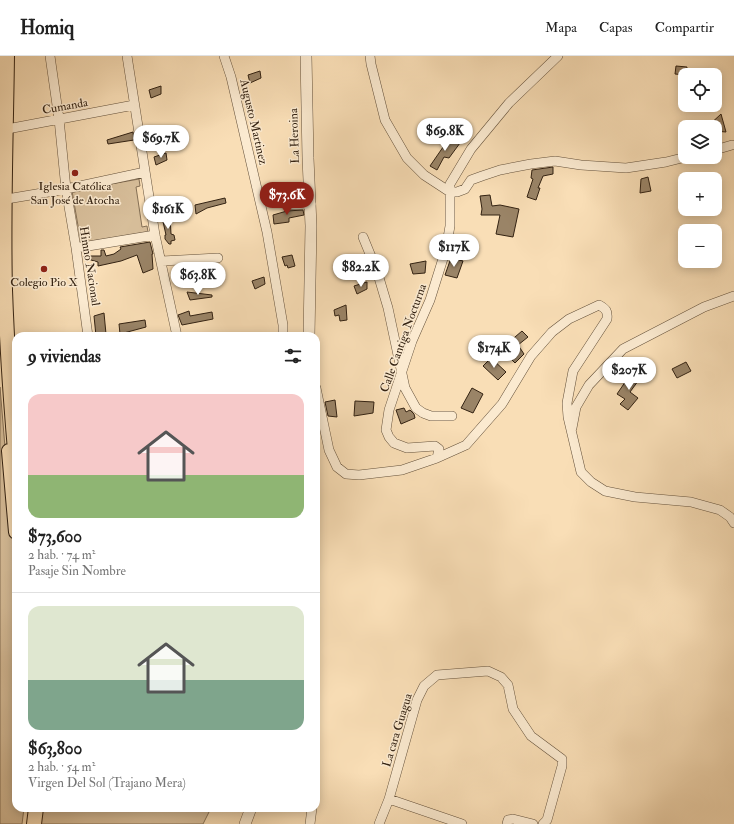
<!DOCTYPE html>
<html lang="es">
<head>
<meta charset="utf-8">
<style>
	:root { --surface:#fff; --page:#f6f6f6; --text:#222; --muted:#767676; --line:#e0e0e0; --accent:#8f2418 }
	body { margin:0; font-family:"IM FELL Double Pica",serif; background:var(--page); color:var(--text); height:100vh; display:flex; flex-direction:column; font-size:15px; white-space:nowrap }
	* { box-sizing:border-box; margin:0 }
	p { font-size:13px; color:var(--muted) }
	.icon { flex:none; width:22px; height:22px; fill:none; stroke:currentColor; stroke-width:2; stroke-linecap:round; stroke-linejoin:round }
	.map { position:relative; flex:1; overflow:hidden }
	.sheet { position:absolute; left:12px; top:276px; width:308px; height:480px; display:flex; flex-direction:column; background:var(--surface); border-radius:12px; box-shadow:0 2px 10px #0003 }
	.sheet>* { flex:none }
	.buttons { position:absolute; left:678px; top:12px; display:grid; gap:8px }
	.buttons a { display:grid; place-items:center; width:44px; height:44px; border-radius:8px; background:var(--surface); box-shadow:0 2px 10px #0003; font-size:20px }
	.price { position:absolute; translate:-50% -34px; padding:0 9px; border-radius:14px; background:#fff; color:#222; font-size:13px; line-height:26px; filter:drop-shadow(0 1px 2px #0008) }
	.price::after { content:''; position:absolute; left:50%; top:24px; width:12px; height:9px; margin-left:-6px; background:inherit; clip-path:polygon(0 0,100% 0,50% 100%) }
	.price.on { background:var(--accent); color:#fff }
	ul { padding:0; list-style:none }
	li { display:grid; align-content:center; gap:8px; height:212px; padding:0 16px }
	li+li { border-top:1px solid var(--line) }
	li span { display:grid; place-items:center; height:124px; border-radius:12px; color:#555 }
	li>.icon { margin-inline-start:auto }
	span .icon { width:72px; height:72px; fill:#fffc; stroke-width:1 }
	li b { font-size:17px }
	h2 { display:flex; justify-content:space-between; align-items:center; height:48px; padding:0 16px; font-size:17px }
	header { display:flex; align-items:center; gap:24px; box-sizing:border-box; height:56px; padding:0 20px; background:var(--surface); border-bottom:1px solid var(--line) }
	header strong { font-size:19px }
	nav { display:flex; gap:22px; margin-inline-start:auto; font-size:14px }
	.map>svg:first-child { display:block }
	.green { fill:#d7be9a; stroke:#857056 }
	.building { fill:#9a8467; stroke:#332212 }
	.lines { fill:none; stroke-linecap:round; stroke-linejoin:round }
	.minor-casing { stroke:#64513b; stroke-width:10 }
	.tertiary-casing { stroke:#64513b; stroke-width:12 }
	.primary-casing { stroke:#332212; stroke-width:16 }
	.minor { stroke:#fbead0; stroke-width:9 }
	.tertiary { stroke:#fbead0; stroke-width:11 }
	.primary { stroke:#f9deb6; stroke-width:14 }
	.poi-dot { fill:#8f2418; stroke:#fbead0; stroke-width:1.5 }
	.labels { text-anchor:middle; stroke-width:3; stroke-linejoin:round; paint-order:stroke }
	.street-label { font-size:12px; fill:#332212; stroke:#fbead0 }
	.poi-label { font-size:12px; fill:#332212; stroke:#fbead0 }
</style>
</head>
<body>
<header>
<strong>Homiq</strong>
<nav><a>Mapa</a><a>Capas</a><a>Compartir</a></nav>
</header>
<div class="map">
<svg width="734" height="768" viewBox="0 0 734 768">
	<rect width="100%" height="100%" fill="#f9deb6"/>
	<filter id="stains"><feTurbulence type="fractalNoise" baseFrequency=".005" numOctaves="4"/><feColorMatrix values="0 0 0 0 .2 0 0 0 0 .09 0 0 0 0 .02 0 0 0 .5 -.17"/></filter>
	<radialGradient id="worn" r=".72"><stop offset=".6" stop-color="#630" stop-opacity="0"/><stop offset="1" stop-color="#630" stop-opacity=".3"/></radialGradient>
	<path class="green" d="M139,123L140,130L136,131L142,171L147,170L148,176L81,187L72,135Z
		M0,331L16,524V752H24L22,768H0Z
		M41,752H211L203,768H39Z"/>
	<path class="building" d="M676,10L687,11L686,19L675,18Z
		M260,15L261,22L250,27L248,19Z
		M161,30V38L151,42L149,34Z
		M721,58L726,76L715,75V71H707Z
		M133,76L134,84L108,88L107,84Z
		M450,81L460,87L449,102L444,101L437,114L430,110Z
		M166,97L167,104L156,109L154,101Z
		M553,111V118L543,120L538,132H540L536,144L527,141L533,123L531,122L532,114Z
		M648,121L651,135L640,137L641,123Z
		M490,139L492,150L500,149L519,153L513,181L496,178L500,159H481L482,153L480,140Z
		M225,142L226,147L207,152L196,158L195,149Z
		M303,154L304,159L289,162V166L274,168L273,159L287,155Z
		M170,160L171,178L174,179L175,184L171,185V188H169L165,183V179H166L162,161Z
		M150,186L153,198H152L153,213L143,217L137,199L121,205L98,210V206L84,202V200H101V194H104L106,200L114,198L121,193L120,191Z
		M292,199L295,210L288,212L287,209L285,210L282,201Z
		M451,202L463,205L457,222L445,219Z
		M426,205L425,217L413,218L410,208Z
		M264,221L265,228L255,233L252,225Z
		M367,226V233L357,238L354,230Z
		M187,236L212,239V241L190,244Z
		M346,249L347,264L340,265L339,259L335,260L334,254Z
		M189,255L190,260L212,256L213,263L182,269L178,259Z
		M104,257L106,278L101,280H96L94,260Z
		M145,264L146,271L120,278L119,268Z
		M522,275L528,281L518,289L524,298L515,307L501,293Z
		M491,302L506,316L498,324L483,310Z
		M686,306L691,315L677,322L672,313Z
		M632,316L641,321L630,336L638,342L628,354L620,348L625,343L617,338Z
		M472,332L483,338L473,357L461,352Z
		M335,344L337,361L328,360L325,346Z
		M355,345L374,346L373,357L354,360Z
		M404,352L406,356L410,354L414,358L415,362L401,368L396,354Z"/>
	<g class="lines">
		<defs>
			<path id="minor" d="M50,0L59,63L66,133L76,192L88,280
				M127,0L155,179L177,280
				M224,0L231,21L267,176L283,269V280
				M370,0L371,8L385,64L407,102L424,119L450,136H457L465,133L471,124L482,120L500,114L531,108L555,105L581,109L626,112L666,106L686,101
				M2,74L134,49
				M715,94L732,89
				M1,144L66,133L145,116
				M288,149L311,148
				M363,181L377,215L388,252L405,332L416,352L423,357L431,360H452
				M76,192L155,179
				M162,205L218,202
				M316,332L329,394L337,411L346,418L359,419L402,414L437,402L466,389L502,348L531,300L552,276L569,263L599,249C606,253 608,255 607,263L573,315L567,347L568,361L581,416L591,426L605,435L635,441L691,446L720,454L730,461L734,467
				M572,372L576,351L589,329L623,293L704,251L734,240
				M437,402L439,393L435,390L407,392L394,387L389,381L386,374L389,354L412,285L430,244L446,193L450,170V128L471,93L509,47L558,0
				M389,743L462,768
				M310,768L312,752
				M379,768L389,743L417,644L424,630L437,619L488,615L501,621L508,629L513,653L531,680L562,703V710L547,764L543,768
				M507,768L508,764L513,763L533,768"/>
			<path id="tertiary" d="M306,0L308,102L311,170L309,280
				M245,768L251,752"/>
			<path id="primary" d="M7,0C6,78 3,156 5,234C7,291 11,349 16,406
				M9,395L16,476
				M34,768L36,752"/>
		</defs>
		<use href="#minor" class="minor-casing"/>
		<use href="#tertiary" class="tertiary-casing"/>
		<use href="#primary" class="primary-casing"/>
		<use href="#minor" class="minor"/>
		<use href="#tertiary" class="tertiary"/>
		<use href="#primary" class="primary"/>
	</g>
	<g class="poi-dot">
		<circle cx="75" cy="117" r="4"/>
		<circle cx="44" cy="213" r="4"/>
	</g>
	<g class="labels">
		<g class="street-label">
			<text transform="translate(65 50) rotate(-10)" y="4">Cumanda</text>
			<text transform="translate(254 66) rotate(77)" y="4">Augusto Martinez</text>
			<text transform="translate(294 80) rotate(-92)" y="4">La Heroina</text>
			<text transform="translate(90 210) rotate(81)" y="4">Himno Nacional</text>
			<text transform="translate(403 282) rotate(-70)" y="4">Calle Cantiga Nocturna</text>
			<text transform="translate(397 674) rotate(-73)" y="4">La cara Guagua</text>
		</g>
		<g class="poi-label">
			<text x="75" y="134">Iglesia Católica<tspan x="75" dy="14">San José de Atocha</tspan></text>
			<text x="44" y="230">Colegio Pio X</text>
		</g>
	</g>
	<rect width="100%" height="100%" filter="url(#stains)"/>
	<rect width="100%" height="100%" fill="url(#worn)"/>
</svg>
<div class="buttons">
<a><svg class="icon" aria-label="locate" viewBox="0 0 24 24"><circle cx="12" cy="12" r="6"/><path d="M12 2v4M12 18v4M2 12h4M18 12h4"/></svg></a>
<a><svg class="icon" aria-label="layers" viewBox="0 0 24 24"><path d="M12 4l9 5-9 5-9-5zM3 14l9 5 9-5"/></svg></a>
<a>+</a>
<a>−</a>
</div>
<b class="price" style="left:445px;top:96px">$69.8K</b>
<b class="price" style="left:161px;top:103px">$69.7K</b>
<b class="price on" style="left:287px;top:160px">$73.6K</b>
<b class="price" style="left:168px;top:174px">$161K</b>
<b class="price" style="left:454px;top:212px">$117K</b>
<b class="price" style="left:361px;top:232px">$82.2K</b>
<b class="price" style="left:198px;top:240px">$63.8K</b>
<b class="price" style="left:494px;top:313px">$174K</b>
<b class="price" style="left:629px;top:335px">$207K</b>
<section class="sheet">
<h2>9 viviendas<svg class="icon" aria-label="filters" viewBox="0 0 24 24"><path d="M4 7h16M4 17h16"/><circle cx="9" cy="7" r="2"/><circle cx="15" cy="17" r="2"/></svg></h2>
<ul>
<li><span style="background:linear-gradient(#f6c9c9 65%,#8fb573 0)"><svg class="icon" aria-label="home" viewBox="0 0 24 24"><path d="M3 11l9-7 9 7M6 9v11h12V9"/></svg></span><div><b>$73,600</b><p>2 hab. · 74 m²</p><p>Pasaje Sin Nombre</p></div></li>
<li><span style="background:linear-gradient(#dfe7d0 60%,#7fa58c 0)"><svg class="icon" aria-label="home" viewBox="0 0 24 24"><path d="M3 11l9-7 9 7M6 9v11h12V9"/></svg></span><div><b>$63,800</b><p>2 hab. · 54 m²</p><p>Virgen Del Sol (Trajano Mera)</p></div></li>
</ul>
</section>
</div>
</body>
</html>
